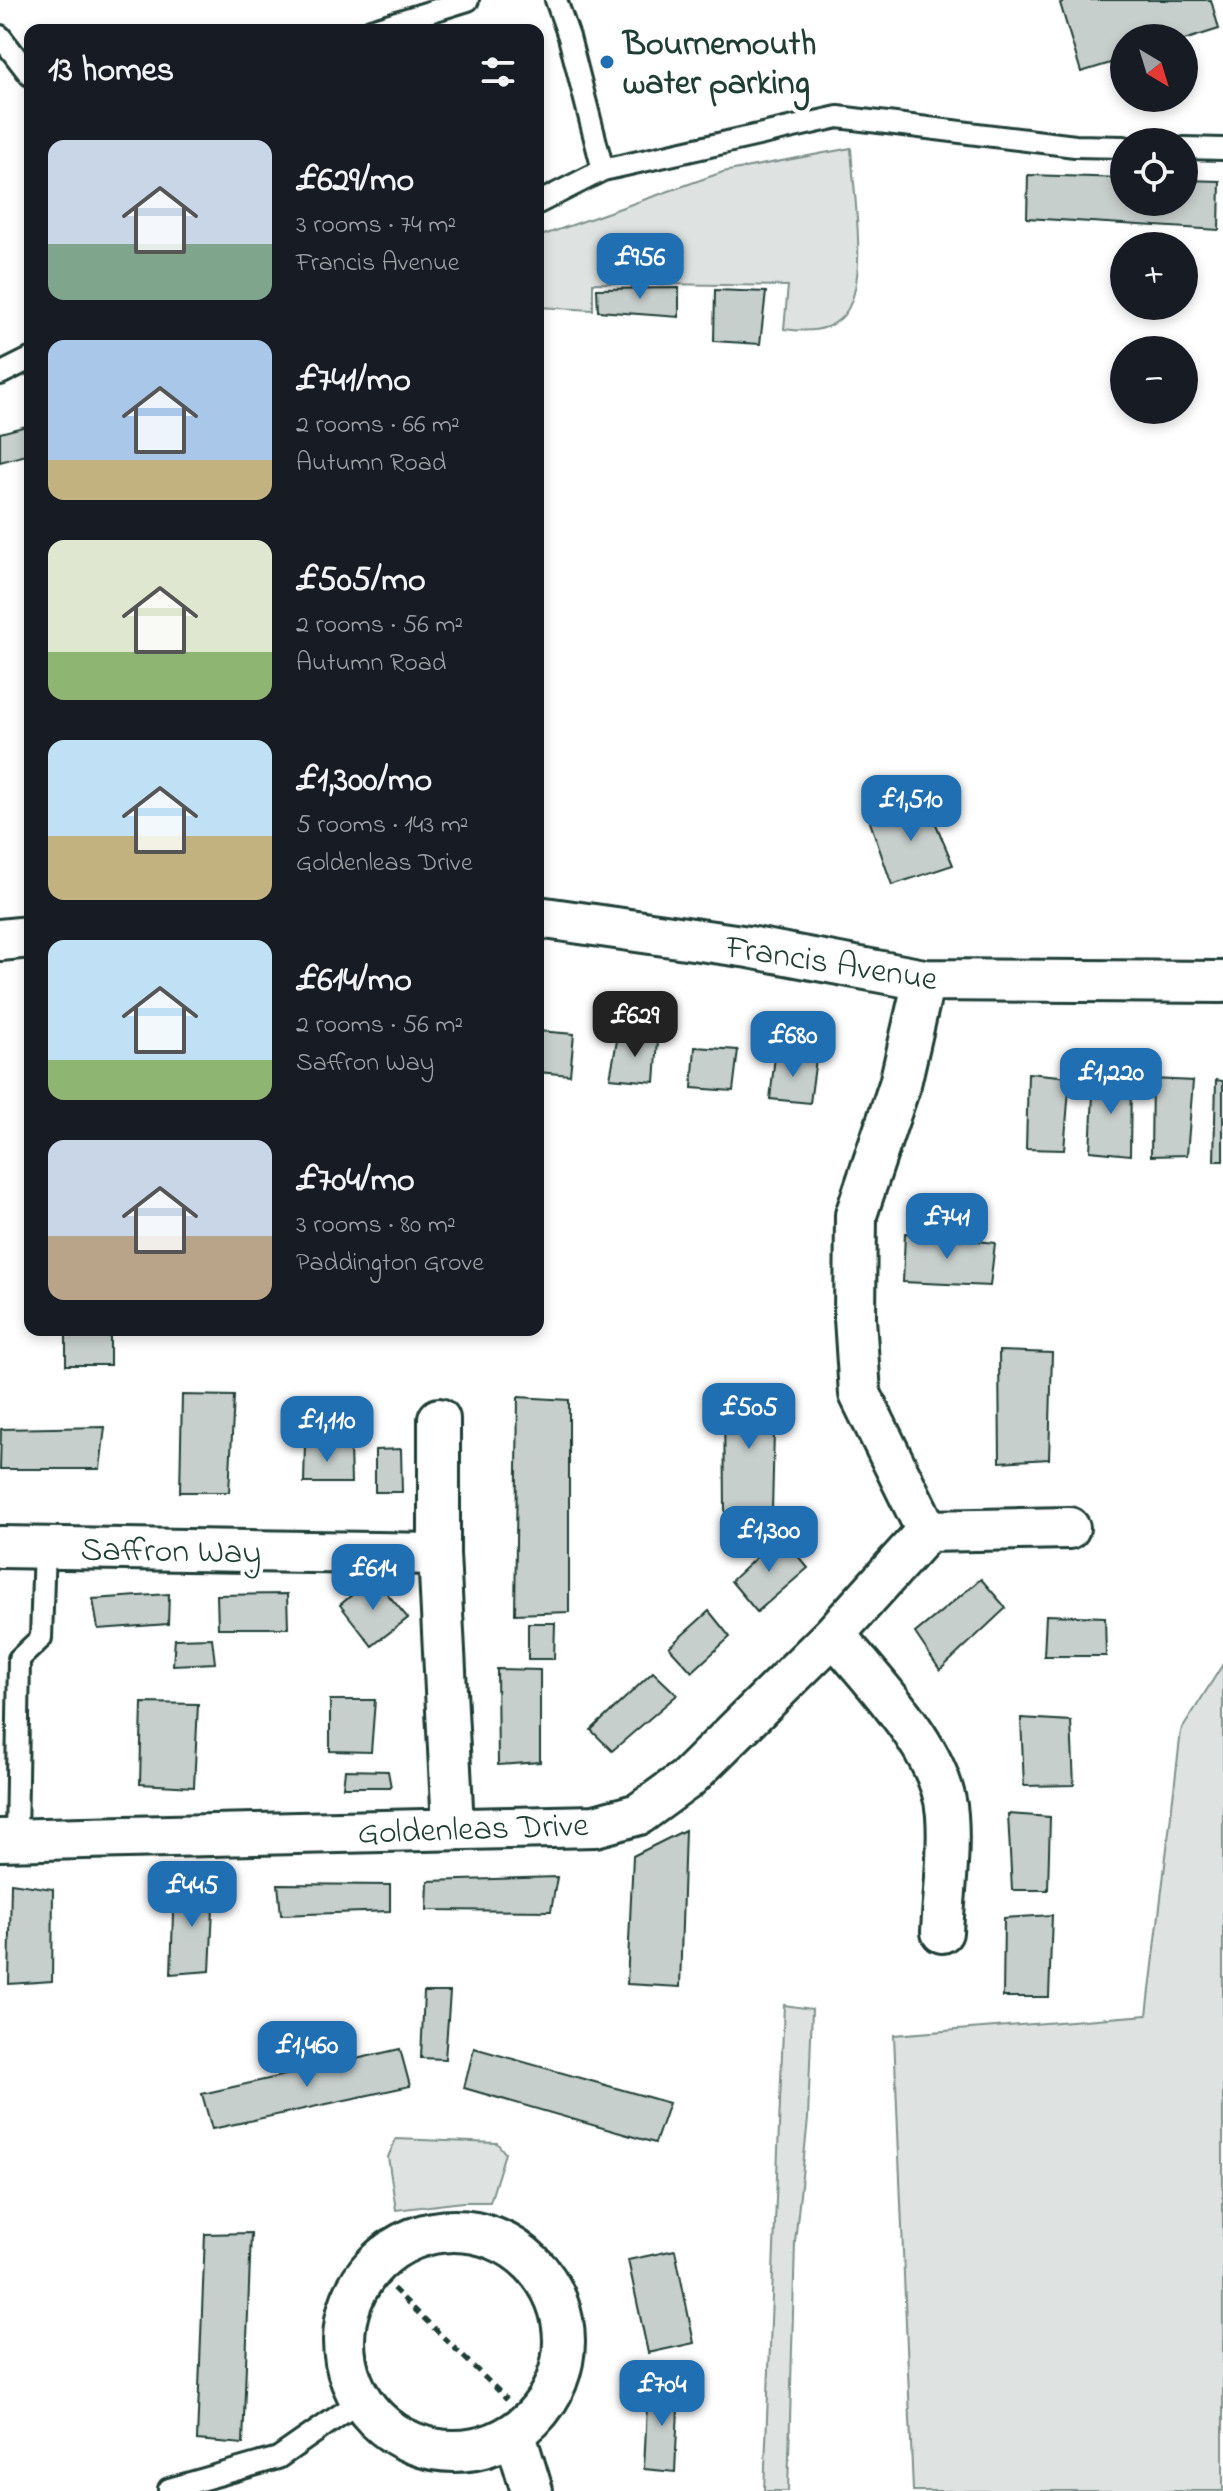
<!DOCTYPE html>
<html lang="en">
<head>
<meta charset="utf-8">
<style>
	:root { --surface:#171b24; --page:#242831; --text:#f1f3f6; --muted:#9ea1a6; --accent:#1f6fb2 }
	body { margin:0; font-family:"Indie Flower",sans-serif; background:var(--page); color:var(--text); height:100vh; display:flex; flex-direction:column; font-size:30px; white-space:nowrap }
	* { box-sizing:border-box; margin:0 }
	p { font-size:26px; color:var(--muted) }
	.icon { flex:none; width:44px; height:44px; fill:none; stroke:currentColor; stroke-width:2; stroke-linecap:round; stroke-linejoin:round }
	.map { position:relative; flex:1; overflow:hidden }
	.drawer { position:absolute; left:24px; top:24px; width:520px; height:1312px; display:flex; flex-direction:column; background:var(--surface); border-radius:16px; box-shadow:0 4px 12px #0003 }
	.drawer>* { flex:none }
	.needle { width:52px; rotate:142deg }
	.buttons { position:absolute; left:1110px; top:24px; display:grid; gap:16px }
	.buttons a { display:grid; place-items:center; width:88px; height:88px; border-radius:50%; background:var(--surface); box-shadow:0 4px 12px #0003; font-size:40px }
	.price { position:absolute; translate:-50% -68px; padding:0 18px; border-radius:16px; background:var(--accent); color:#fff; font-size:26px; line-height:52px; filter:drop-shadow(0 2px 4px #0008) }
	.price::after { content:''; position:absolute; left:50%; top:48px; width:24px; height:18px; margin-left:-12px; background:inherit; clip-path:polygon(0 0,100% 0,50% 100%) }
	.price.on { background:#222; color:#fff }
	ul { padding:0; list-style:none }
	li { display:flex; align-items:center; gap:24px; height:200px; padding:0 24px }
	li span { display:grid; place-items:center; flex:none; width:224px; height:160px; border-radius:16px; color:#555 }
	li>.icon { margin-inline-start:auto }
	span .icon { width:96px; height:96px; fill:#fffc; stroke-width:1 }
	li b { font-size:34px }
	h2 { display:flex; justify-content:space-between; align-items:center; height:96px; padding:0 24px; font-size:34px }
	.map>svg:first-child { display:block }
	.green { fill:#dee3e2; stroke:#7e908b; stroke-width:2 }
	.building { fill:#c7cfcc; stroke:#1f3d34; stroke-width:2 }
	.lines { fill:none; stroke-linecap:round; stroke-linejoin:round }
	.service-casing { stroke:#1f3d34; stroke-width:26 }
	.minor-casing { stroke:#1f3d34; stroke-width:46 }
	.path { stroke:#1f3d34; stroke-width:5; stroke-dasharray:8 6; stroke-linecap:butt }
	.service { stroke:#fff; stroke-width:20 }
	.minor { stroke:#fff; stroke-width:40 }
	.poi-dot { fill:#1f6fb2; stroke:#fff; stroke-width:3 }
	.labels { text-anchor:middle; stroke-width:8; stroke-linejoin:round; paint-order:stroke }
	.poi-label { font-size:34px; font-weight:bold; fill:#1f3d34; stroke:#fff; text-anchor:start }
	.street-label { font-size:34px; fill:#1f3d34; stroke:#fff }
</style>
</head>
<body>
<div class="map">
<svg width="1223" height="2491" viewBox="0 0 1223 2491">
	<rect width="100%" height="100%" fill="#fff"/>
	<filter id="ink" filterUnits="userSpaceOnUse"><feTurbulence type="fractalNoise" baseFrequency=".0125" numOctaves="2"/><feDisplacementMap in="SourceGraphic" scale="16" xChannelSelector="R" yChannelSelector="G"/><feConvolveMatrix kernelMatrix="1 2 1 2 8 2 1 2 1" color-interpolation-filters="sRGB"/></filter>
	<g filter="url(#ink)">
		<path class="green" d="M851,148C853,189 869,278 846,312C832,333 805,332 784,329L788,286L593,283V310L538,307V237L723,172Z
			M1223,1664V2491H913L894,2035L1147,2015L1181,1731Z
			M784,2005L812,2009L808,2119L795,2242L788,2491H764Z
			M396,2139L497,2143L505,2153L490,2202H463L396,2210L388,2157Z"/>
		<path class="building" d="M1068,0H1211L1219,29L1184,40L1124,38V59L1081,72L1060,3Z
			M1028,175L1124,178V202H1184V180L1220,181L1219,230L1027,218Z
			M679,288V317L598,311L597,289Z
			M715,290L766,292L760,344L714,341Z
			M30,425V454L0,462V433Z
			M926,800L953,865L892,885L870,822Z
			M538,1031L574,1034L570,1075L538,1072Z
			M618,1035L658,1040L655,1082L610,1078Z
			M695,1047L738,1050L733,1091L692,1088Z
			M775,1056L816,1059L810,1103L770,1099Z
			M1028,1073L1070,1077L1064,1150L1026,1149Z
			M1094,1076L1131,1078L1130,1155L1090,1151Z
			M1152,1079L1193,1081L1187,1155L1151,1156Z
			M1216,1080L1223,1081V1161H1214Z
			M905,1233L995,1243L990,1286L903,1282Z
			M66,1330H110V1365H66Z
			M999,1351L1052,1353L1049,1459L1000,1462Z
			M775,1391L772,1511L725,1512L724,1392Z
			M182,1395L234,1396L229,1492H180Z
			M518,1397L569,1400V1612L515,1614Z
			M105,1427L100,1469H0L1,1429Z
			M305,1443L350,1445L351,1483H304Z
			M401,1449L402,1492H375V1450Z
			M780,1535L808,1568L757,1612L731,1581Z
			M373,1577L408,1618L372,1646L340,1605Z
			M981,1579L1006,1608L940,1670L915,1633Z
			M169,1594L168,1624L98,1629L93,1599Z
			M287,1594L288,1628H218L217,1595Z
			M709,1611L730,1637L692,1672L669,1647Z
			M1046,1615L1105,1617L1106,1656H1044Z
			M528,1623H555L554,1659H528Z
			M212,1638L215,1663L173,1665L175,1639Z
			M497,1669L540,1670V1762L498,1765Z
			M653,1672L677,1695L612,1751L591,1730Z
			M330,1700H375L371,1752L330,1751Z
			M142,1703L198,1704L194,1787L140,1784Z
			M1021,1718L1071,1721L1074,1785L1024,1786Z
			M345,1770L388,1771L391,1787H343Z
			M1008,1814L1050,1817L1048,1890H1012Z
			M685,1830L680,1987L627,1984L633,1856Z
			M557,1877L551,1911L427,1910L428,1881Z
			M11,1883L53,1889L52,1981L9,1984Z
			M278,1884L390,1885V1911L281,1915Z
			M174,1885L214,1888L210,1971L171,1974Z
			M1052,1915L1049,1997H1003L1004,1918Z
			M424,1992H450L445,2059L421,2058Z
			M474,2048L669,2103L655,2143L464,2088Z
			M400,2049L410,2086L212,2129L202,2094Z
			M251,2233L243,2444L197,2440L205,2234Z
			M675,2250L694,2343L648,2353L628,2260Z
			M648,2384L679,2387L675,2472L644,2469Z"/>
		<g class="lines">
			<defs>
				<path id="service" d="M556,0L569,37L603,170L838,117L1075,146L1124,147
					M371,30L468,0
					M0,36L30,75
					M1184,148L1223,149
					M538,203L603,170
					M0,374L30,359
					M16,1839L19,1659L41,1638L44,1547
					M169,2489L278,2458L360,2401"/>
				<path id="minor" d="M538,917L749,947L924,980L1223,982
					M0,940L30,937
					M924,980L900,1084L856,1215L855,1318L860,1394L927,1531
					M439,1419V1554L453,1827
					M0,1547L439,1554
					M834,1634C873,1682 943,1751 947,1815C950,1853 944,1894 942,1932
					M0,1840L595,1826L639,1814L687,1779L834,1634L927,1531L1069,1528
					M344 2341a110 110 0 1 1 220 0a110 110 0 1 1-220 0Z
					M515,2435L532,2491"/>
			</defs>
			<use href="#service" class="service-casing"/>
			<use href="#minor" class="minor-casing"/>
			<path class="path" d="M373,2269L507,2399"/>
			<use href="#service" class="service"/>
			<use href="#minor" class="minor"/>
		</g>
	</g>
	<circle class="poi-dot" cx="607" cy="62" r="8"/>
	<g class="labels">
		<g class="poi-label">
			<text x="623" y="54">Bournemouth<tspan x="623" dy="39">water parking</tspan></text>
		</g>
		<g class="street-label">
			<text transform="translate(832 961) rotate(9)" y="12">Francis Avenue</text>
			<text transform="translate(171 1549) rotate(1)" y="12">Saffron Way</text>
			<text transform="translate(473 1827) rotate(-2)" y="12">Goldenleas Drive</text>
		</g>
	</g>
</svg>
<div class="buttons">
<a><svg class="needle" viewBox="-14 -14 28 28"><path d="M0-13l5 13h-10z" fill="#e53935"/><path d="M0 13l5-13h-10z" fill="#9ea1a6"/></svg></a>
<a><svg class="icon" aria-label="locate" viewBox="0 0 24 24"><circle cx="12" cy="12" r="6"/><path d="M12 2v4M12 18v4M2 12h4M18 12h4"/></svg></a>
<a>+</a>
<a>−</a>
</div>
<b class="price" style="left:640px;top:301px">£956</b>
<b class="price" style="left:911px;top:843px">£1,510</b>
<b class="price on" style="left:635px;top:1059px">£629</b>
<b class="price" style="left:793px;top:1079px">£680</b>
<b class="price" style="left:1111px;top:1116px">£1,220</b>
<b class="price" style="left:947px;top:1261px">£741</b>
<b class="price" style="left:749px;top:1451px">£505</b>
<b class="price" style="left:327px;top:1464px">£1,110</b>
<b class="price" style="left:769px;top:1574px">£1,300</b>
<b class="price" style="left:373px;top:1612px">£614</b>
<b class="price" style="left:192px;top:1929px">£445</b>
<b class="price" style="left:307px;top:2089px">£1,460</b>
<b class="price" style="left:662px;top:2428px">£704</b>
<section class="drawer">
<h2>13 homes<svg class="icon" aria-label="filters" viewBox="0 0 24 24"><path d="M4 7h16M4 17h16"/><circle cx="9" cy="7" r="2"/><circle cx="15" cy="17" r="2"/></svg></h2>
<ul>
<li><span style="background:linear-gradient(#c9d6e8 65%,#7fa58c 0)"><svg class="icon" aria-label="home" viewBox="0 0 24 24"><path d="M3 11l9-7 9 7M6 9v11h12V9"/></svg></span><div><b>£629/mo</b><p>3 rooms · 74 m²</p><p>Francis Avenue</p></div></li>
<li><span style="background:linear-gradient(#a9c7e8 75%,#c2b280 0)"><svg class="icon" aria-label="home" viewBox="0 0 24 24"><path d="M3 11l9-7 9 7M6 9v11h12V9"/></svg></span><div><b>£741/mo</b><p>2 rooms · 66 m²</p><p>Autumn Road</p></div></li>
<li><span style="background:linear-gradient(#dfe7d0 70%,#8fb573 0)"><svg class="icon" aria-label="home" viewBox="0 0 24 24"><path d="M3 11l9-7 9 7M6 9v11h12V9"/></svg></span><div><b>£505/mo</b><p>2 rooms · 56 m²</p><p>Autumn Road</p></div></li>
<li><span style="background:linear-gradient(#bfe0f5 60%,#c2b280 0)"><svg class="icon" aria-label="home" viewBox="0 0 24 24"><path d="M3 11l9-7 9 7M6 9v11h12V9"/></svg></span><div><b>£1,300/mo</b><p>5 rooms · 143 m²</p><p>Goldenleas Drive</p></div></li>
<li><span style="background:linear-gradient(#bfe0f5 75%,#8fb573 0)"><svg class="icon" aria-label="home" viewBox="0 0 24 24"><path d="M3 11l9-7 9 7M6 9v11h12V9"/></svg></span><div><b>£614/mo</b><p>2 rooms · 56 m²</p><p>Saffron Way</p></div></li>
<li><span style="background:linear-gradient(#c9d6e8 60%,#b9a48a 0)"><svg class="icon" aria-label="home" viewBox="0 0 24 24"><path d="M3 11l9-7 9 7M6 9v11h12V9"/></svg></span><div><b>£704/mo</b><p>3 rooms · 80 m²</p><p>Paddington Grove</p></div></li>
</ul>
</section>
</div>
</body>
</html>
